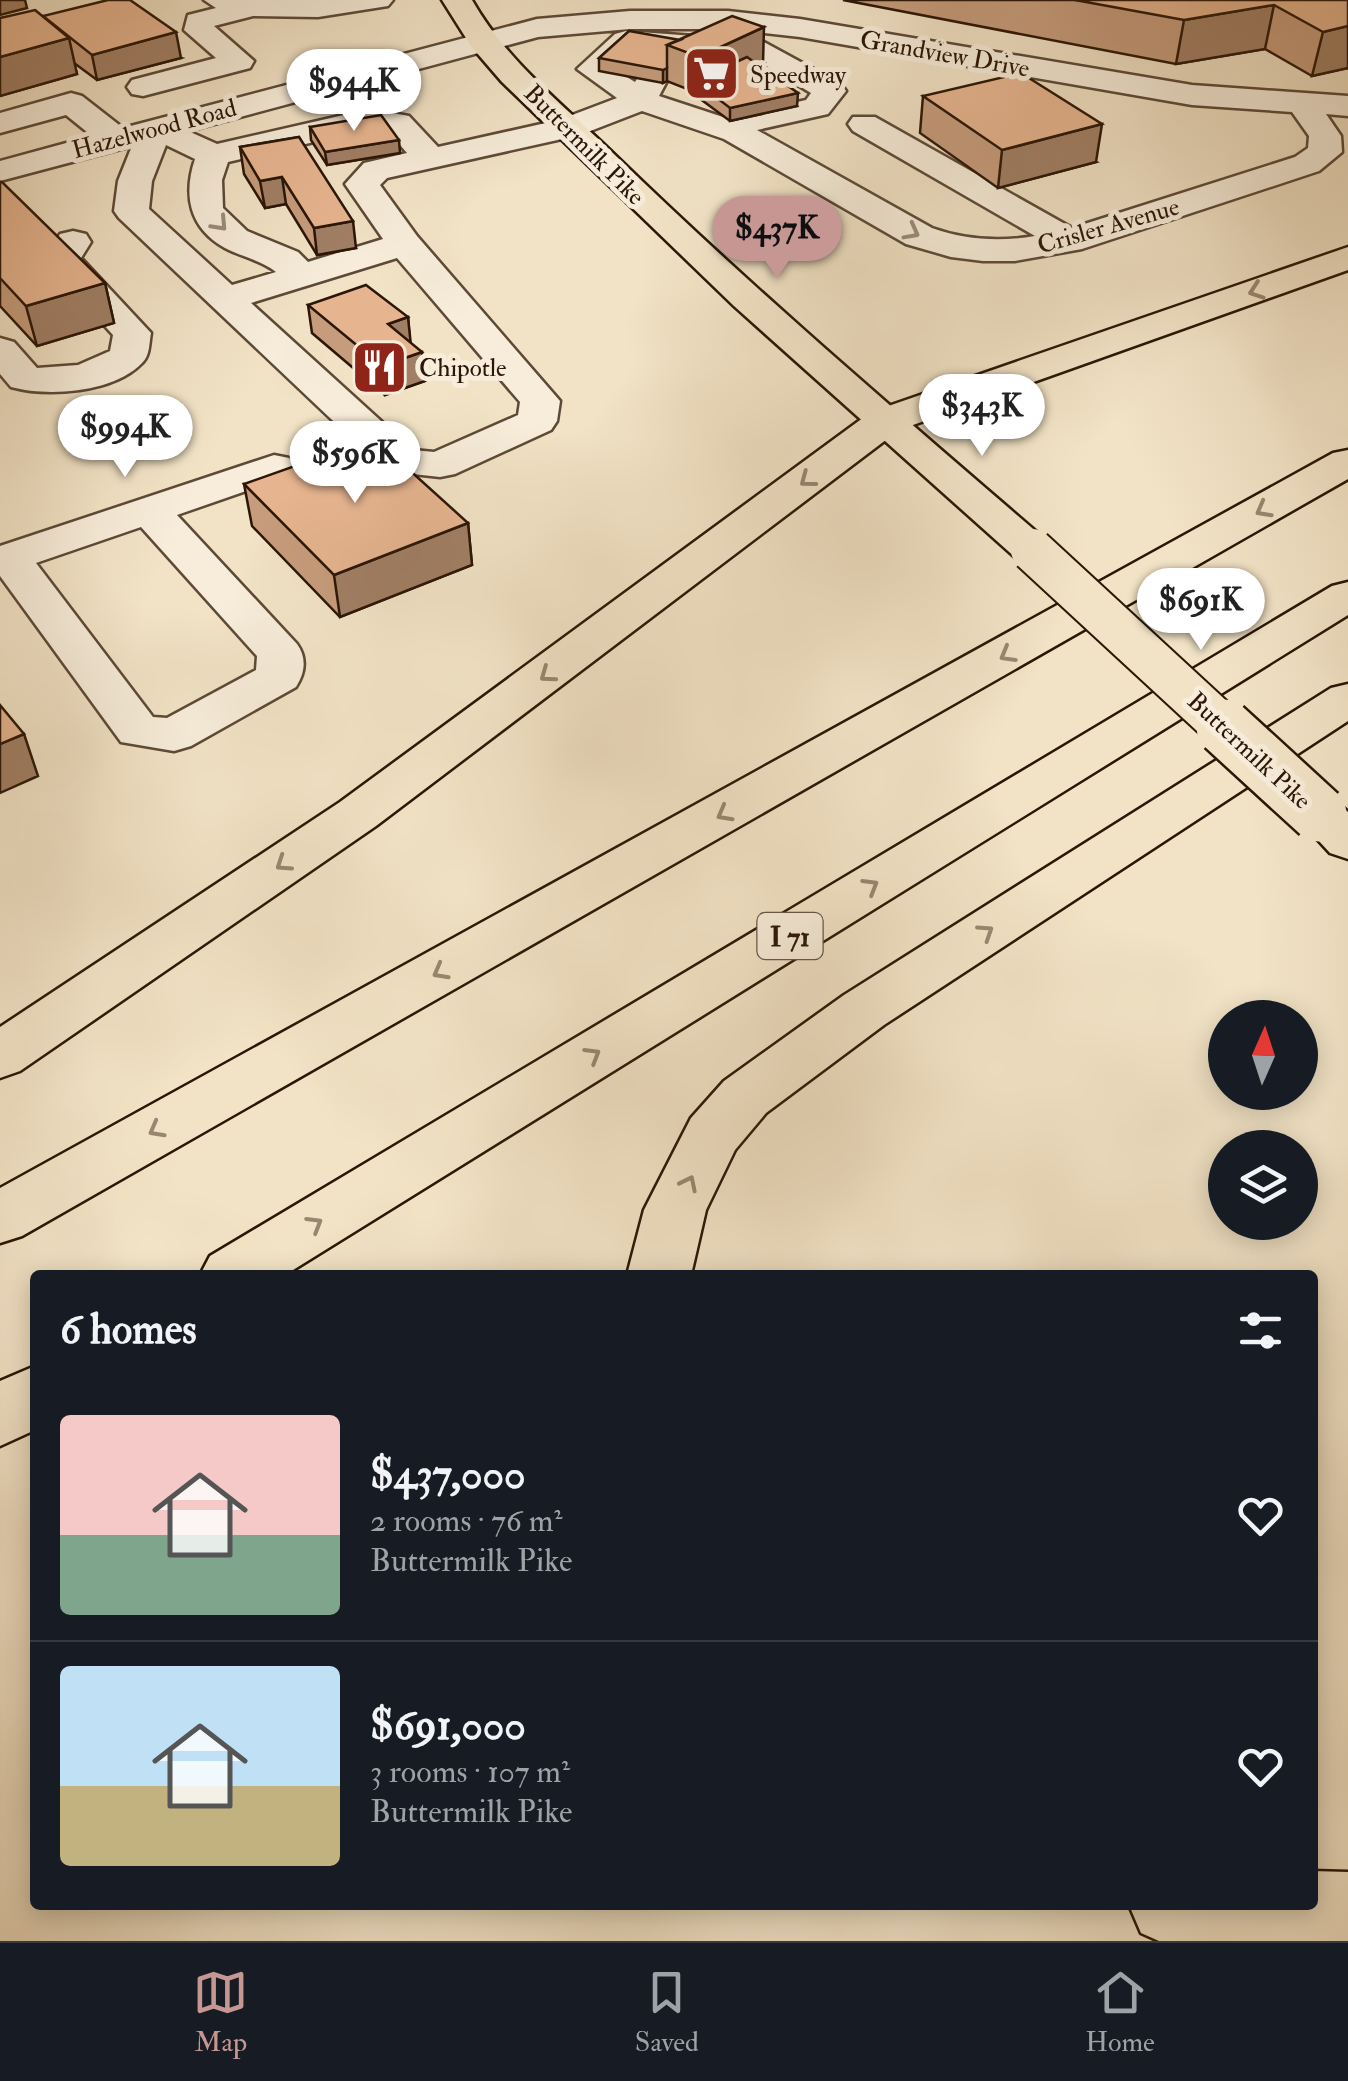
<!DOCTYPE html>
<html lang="en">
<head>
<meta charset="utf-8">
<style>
	:root { --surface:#171b24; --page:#20242c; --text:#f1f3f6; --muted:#9ea1a6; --line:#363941; --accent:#c59692 }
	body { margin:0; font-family:"IM FELL Double Pica",serif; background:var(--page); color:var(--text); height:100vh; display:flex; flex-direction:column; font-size:38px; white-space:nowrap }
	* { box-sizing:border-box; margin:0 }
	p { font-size:32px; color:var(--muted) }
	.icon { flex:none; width:55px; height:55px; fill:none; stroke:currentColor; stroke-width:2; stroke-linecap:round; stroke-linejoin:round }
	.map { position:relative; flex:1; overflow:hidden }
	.side { position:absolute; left:30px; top:1270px; width:1288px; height:640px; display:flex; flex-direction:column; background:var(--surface); border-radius:10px; box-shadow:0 5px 25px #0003 }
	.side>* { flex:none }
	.needle { width:65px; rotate:3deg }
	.controls { position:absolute; left:1208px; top:1000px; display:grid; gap:20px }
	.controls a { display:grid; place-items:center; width:110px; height:110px; border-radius:50%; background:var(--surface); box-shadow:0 5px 25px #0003; font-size:50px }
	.price { position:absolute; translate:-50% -85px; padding:0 22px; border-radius:35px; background:#fff; color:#222; font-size:32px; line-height:65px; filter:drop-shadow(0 2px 5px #0008) }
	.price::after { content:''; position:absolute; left:50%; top:60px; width:30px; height:22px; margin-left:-15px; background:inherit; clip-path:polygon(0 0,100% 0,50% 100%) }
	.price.current { background:var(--accent); color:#111 }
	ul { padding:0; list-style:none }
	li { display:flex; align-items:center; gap:30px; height:250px; padding:0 30px }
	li+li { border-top:2px solid var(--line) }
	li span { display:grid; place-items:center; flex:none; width:280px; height:200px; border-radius:10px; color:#555 }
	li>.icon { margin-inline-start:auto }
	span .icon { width:120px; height:120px; fill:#fffc; stroke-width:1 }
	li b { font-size:42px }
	h2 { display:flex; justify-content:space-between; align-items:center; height:120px; padding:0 30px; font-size:42px }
	.menu { display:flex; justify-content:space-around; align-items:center; height:140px; border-top:2px solid var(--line); background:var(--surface); font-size:28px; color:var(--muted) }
	.menu a { display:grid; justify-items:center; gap:5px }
	.menu .current { color:var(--accent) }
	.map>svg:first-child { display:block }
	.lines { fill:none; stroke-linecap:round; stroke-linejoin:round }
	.minor-casing { stroke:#5d4937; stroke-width:5 }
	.major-casing { stroke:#2b1607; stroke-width:5 }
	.highway-casing { stroke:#2b1607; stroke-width:5 }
	.minor { fill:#f7edda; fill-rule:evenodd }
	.major { fill:#f2e3c6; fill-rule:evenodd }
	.highway { fill:#f2e3c6; fill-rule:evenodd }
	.major-bridge-far1-casing { stroke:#2b1607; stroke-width:46; stroke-linecap:butt }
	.major-bridge-casing { stroke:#2b1607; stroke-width:60; stroke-linecap:butt }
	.major-bridge-far1 { stroke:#f2e3c6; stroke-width:42 }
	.major-bridge { stroke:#f2e3c6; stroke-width:55 }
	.wall { fill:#c69c7c; stroke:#2b1607; stroke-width:2.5 }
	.shaded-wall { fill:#a17f65; stroke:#2b1607; stroke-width:2.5 }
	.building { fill:#e6b590; stroke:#2b1607; stroke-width:2.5 }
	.oneway { stroke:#9b8c7b }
	.oneway2 { stroke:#988770 }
	.labels { text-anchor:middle; stroke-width:10; stroke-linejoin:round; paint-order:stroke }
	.far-street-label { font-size:25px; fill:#2b1607; stroke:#f7edda }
	.far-poi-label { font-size:25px; fill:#2b1607; stroke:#f7edda; text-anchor:start }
	.shield { fill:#f7edda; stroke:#685646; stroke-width:2.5 }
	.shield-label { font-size:28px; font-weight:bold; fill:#2b1607 }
</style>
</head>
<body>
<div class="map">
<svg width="1348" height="1941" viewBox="0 0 1348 1941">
	<rect width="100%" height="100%" fill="#f2e3c6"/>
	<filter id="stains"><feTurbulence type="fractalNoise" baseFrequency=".002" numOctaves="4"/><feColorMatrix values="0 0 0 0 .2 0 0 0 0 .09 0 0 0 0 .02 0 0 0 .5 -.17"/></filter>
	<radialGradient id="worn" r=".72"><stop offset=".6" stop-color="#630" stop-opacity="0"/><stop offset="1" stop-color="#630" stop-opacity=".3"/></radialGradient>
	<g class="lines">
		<defs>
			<path id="minor" d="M204,0H393L388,6L318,17L253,16L214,26L254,61L250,68L143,96L132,94L127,87L132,80L216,58L184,30L188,15L216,8Z
				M630,11H728L800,19L1192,85L1348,96V116L1326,114L1341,136L1342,152L1319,171L1082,249L1015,261H983L951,257L906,244L724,139L642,111L580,135L387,178L380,185L417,236L560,401L557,421L551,430L455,474L440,477L386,471L119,218L114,211L118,181L132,146L0,181V161L92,136L66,115L0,133V113L71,93L82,96L123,128L537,19ZM630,29H728L800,37L1192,105L1292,112L1309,136L1308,148L1295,157L1072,228L875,117H853L848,124L853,131L1035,236C999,242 966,240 932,228L757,130L828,114L846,91L841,84L762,41L626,31L615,34L577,69L617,98L559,120L438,147L409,116L370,109L217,144L188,131L538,37ZM633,50L755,59L811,93L806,100L726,118L659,96L667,81L662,74H640L635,82L612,68ZM370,129L388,131L407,153L364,163L345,184L383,239L308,262L298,252L247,231L223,208L222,180L228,162ZM166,145L195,159C183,195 189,228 225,248C242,257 261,260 276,272L232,285L149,209L152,181ZM397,258L520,402L518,415L434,452L413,450L251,303Z
				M73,231L86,234L91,242L81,258L151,333C149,343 150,356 142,363C113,393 48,397 11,387L0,374V338L14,342L37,368L78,365L110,351L113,335L44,259L60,234Z
				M274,455L289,458L295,467L289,476L177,515L297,644C307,658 305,673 296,687L191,746L174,751L121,742L0,576V546ZM141,527L257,656L256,670L167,718L153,717L36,563Z"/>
			<path id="major" d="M442,0H472C507,62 565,106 616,156C754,290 901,415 1047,541L1054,550L1047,559L1032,563L1017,559L734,306L502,82L471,46Z
				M1319,797L1337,802L1348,812V859L1330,853L1294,814L1301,802Z"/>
			<path id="highway" d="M1348,247V270L899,430L376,826L20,1071L0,1078V1027L340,802L871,412Z
				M1348,450V479L22,1236L0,1243V1188L1333,453Z
				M1348,582V615L285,1275H200L210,1256L1332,586Z
				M1348,684V721L884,1025L766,1113L735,1150L706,1210L691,1275H627L644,1210L691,1118L724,1081L844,995L1331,688Z
				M35,1366V1430L0,1446V1381Z
				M1312,1871L1348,1872V1941H1159L1141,1933L1129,1905H1312Z"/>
		</defs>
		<use href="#minor" class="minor-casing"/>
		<use href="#major" class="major-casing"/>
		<use href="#highway" class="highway-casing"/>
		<use href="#minor" class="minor"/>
		<use href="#major" class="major"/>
		<use href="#highway" class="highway"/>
		<defs>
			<path id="major-bridge-far1" d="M1032,550L1227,730"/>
			<path id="major-bridge" d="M1224,727L1319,814"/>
		</defs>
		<use href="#major-bridge-far1" class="major-bridge-far1-casing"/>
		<use href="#major-bridge" class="major-bridge-casing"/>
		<use href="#major-bridge-far1" class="major-bridge-far1"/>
		<use href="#major-bridge" class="major-bridge"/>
	</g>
	<path class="wall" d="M843,0H1348V68L1312,76L1265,49L1176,64Z
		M43,16L181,58L97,80L74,63L77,74L0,96V18Z
		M629,31L763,63L758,65L797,106L730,121L695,95V92L667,81L663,83L599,71V58Z
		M923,96L1096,162L998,188L920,133Z
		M310,127L400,153L327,165L311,140Z
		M299,137L356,248L317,255L286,204L265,208L244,174L240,147Z
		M0,182L105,283L114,323L37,346L0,306Z
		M308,305L408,317L410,342L425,381L385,395L312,333Z
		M244,484L468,523L472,565L340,617L252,526Z"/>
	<path class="shaded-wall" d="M0,0H25L27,8L0,15Z
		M1274,5L1265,49L1176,64L1184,20Z
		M1348,26V68L1312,76L1323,32Z
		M764,27L763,63L706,89L699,84V57Z
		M176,32L181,58L97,80L92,55Z
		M69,38L77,74L0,96V57Z
		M667,68V81L663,83V70Z
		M798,93L797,106L730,121V108Z
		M1102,124L1096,162L998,188L1002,150Z
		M399,140L400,153L327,165L325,152Z
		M282,177L286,204L265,208L260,181Z
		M353,221L356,248L317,255L314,228Z
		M105,283L114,323L37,346L26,306Z
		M408,317L411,346L388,324Z
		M422,352L425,381L385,395L382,366Z
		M468,523L472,565L340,617L334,575Z
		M24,734L38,776L0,793V744Z"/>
	<path class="building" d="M108,0H130L176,32L92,55L43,16Z
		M1075,0H1348V26L1323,32L1274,5L1184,20Z
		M35,10L69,38L0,57V18Z
		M732,16L764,27L699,57L667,45Z
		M629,31L680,40L667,45V68L663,70L599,58Z
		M747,57L798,93L730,108L695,81Z
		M1021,73L1102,124L1002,150L923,96Z
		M381,115L399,140L325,152L310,127Z
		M299,137L353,221L314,228L282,177L260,181L240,147Z
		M0,182H2L105,283L26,306L0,278Z
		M366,285L408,317L388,324L422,352L382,366L308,305Z
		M374,438L468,523L334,575L244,484Z
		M0,705L24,734L0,744Z"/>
	<defs><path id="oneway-chevron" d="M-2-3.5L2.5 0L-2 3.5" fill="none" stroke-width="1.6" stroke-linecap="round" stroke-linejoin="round" transform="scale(2.5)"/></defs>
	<g class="oneway">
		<use href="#oneway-chevron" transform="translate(220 224) rotate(47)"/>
		<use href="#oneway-chevron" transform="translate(912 232) rotate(28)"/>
	</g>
	<g class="oneway2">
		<use href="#oneway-chevron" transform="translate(1256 291) rotate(161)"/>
		<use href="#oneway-chevron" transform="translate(807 480) rotate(143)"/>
		<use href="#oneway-chevron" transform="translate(1263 510) rotate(151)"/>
		<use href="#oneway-chevron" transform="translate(1007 655) rotate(150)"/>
		<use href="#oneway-chevron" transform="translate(547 675) rotate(144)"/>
		<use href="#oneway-chevron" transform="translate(724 814) rotate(151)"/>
		<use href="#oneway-chevron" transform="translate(283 864) rotate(146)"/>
		<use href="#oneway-chevron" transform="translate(871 886) rotate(-31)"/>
		<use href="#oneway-chevron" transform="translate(986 932) rotate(-33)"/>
		<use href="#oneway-chevron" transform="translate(440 972) rotate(151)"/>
		<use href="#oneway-chevron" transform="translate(593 1055) rotate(-31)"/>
		<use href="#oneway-chevron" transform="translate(156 1130) rotate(151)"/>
		<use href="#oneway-chevron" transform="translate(689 1183) rotate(-64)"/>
		<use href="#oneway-chevron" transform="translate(315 1224) rotate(-31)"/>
	</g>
	<defs>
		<symbol id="supermarket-square" viewBox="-11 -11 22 22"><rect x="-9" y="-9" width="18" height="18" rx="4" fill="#8f2418" stroke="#f7edda"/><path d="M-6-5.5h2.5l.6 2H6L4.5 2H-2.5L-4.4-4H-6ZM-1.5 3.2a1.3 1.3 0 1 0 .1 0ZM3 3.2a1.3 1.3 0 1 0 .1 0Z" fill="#fff"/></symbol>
		<symbol id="restaurant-square" viewBox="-11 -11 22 22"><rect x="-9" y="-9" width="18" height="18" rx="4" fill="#8f2418" stroke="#f7edda"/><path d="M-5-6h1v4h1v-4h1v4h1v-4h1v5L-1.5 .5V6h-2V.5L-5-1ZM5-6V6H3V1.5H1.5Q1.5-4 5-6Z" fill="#fff"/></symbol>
	</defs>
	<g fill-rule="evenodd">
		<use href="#supermarket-square" x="680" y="42" width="63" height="63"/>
		<use href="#restaurant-square" x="348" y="336" width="63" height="63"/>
	</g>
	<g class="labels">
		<g class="far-street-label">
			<text transform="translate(945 53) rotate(10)" y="9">Grandview Drive</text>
			<text transform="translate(154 128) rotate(-15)" y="9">Hazelwood Road</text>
			<text transform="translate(585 144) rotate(45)" y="9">Buttermilk Pike</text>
			<text transform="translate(1108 225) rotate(-16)" y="9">Crisler Avenue</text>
			<text transform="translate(1250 750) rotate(43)" y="9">Buttermilk Pike</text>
		</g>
		<g class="far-poi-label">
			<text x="750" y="83">Speedway</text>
			<text x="419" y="376">Chipotle</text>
		</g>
		<rect class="shield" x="757.5" y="913" width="65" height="46" rx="8"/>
		<g class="shield-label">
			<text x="790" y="946">I 71</text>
		</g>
	</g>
	<rect width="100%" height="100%" filter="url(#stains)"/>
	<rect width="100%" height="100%" fill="url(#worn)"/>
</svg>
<div class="controls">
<a><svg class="needle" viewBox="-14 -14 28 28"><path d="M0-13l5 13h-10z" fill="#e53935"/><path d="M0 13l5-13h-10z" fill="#9ea1a6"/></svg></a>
<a><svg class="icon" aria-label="layers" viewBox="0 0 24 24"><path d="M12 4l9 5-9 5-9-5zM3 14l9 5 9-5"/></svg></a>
</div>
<b class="price" style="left:354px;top:134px">$944K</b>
<b class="price current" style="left:777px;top:281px">$437K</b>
<b class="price" style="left:982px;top:459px">$343K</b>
<b class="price" style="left:125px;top:480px">$994K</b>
<b class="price" style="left:355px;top:506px">$596K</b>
<b class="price" style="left:1201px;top:653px">$691K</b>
<section class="side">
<h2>6 homes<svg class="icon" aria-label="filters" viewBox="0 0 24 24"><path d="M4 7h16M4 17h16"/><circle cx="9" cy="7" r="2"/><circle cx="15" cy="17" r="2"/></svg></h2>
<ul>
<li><span style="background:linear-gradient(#f6c9c9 60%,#7fa58c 0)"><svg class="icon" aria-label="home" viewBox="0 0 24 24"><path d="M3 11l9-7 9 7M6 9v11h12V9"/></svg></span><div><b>$437,000</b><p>2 rooms · 76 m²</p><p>Buttermilk Pike</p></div><svg class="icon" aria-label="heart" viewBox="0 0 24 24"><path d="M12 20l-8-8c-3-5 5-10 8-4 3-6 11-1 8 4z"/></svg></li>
<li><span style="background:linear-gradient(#bfe0f5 60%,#c2b280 0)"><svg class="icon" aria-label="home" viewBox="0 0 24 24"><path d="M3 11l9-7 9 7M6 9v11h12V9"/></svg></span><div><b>$691,000</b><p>3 rooms · 107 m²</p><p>Buttermilk Pike</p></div><svg class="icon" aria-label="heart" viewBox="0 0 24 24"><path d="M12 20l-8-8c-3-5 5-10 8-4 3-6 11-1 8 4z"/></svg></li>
</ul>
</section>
</div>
<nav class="menu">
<a class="current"><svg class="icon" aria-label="map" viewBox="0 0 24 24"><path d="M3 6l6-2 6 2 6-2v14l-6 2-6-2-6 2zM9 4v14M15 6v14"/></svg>Map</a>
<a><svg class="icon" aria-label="saved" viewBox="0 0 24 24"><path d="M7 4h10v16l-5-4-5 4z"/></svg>Saved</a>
<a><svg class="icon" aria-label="home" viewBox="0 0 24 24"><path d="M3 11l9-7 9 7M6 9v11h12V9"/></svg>Home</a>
</nav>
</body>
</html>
